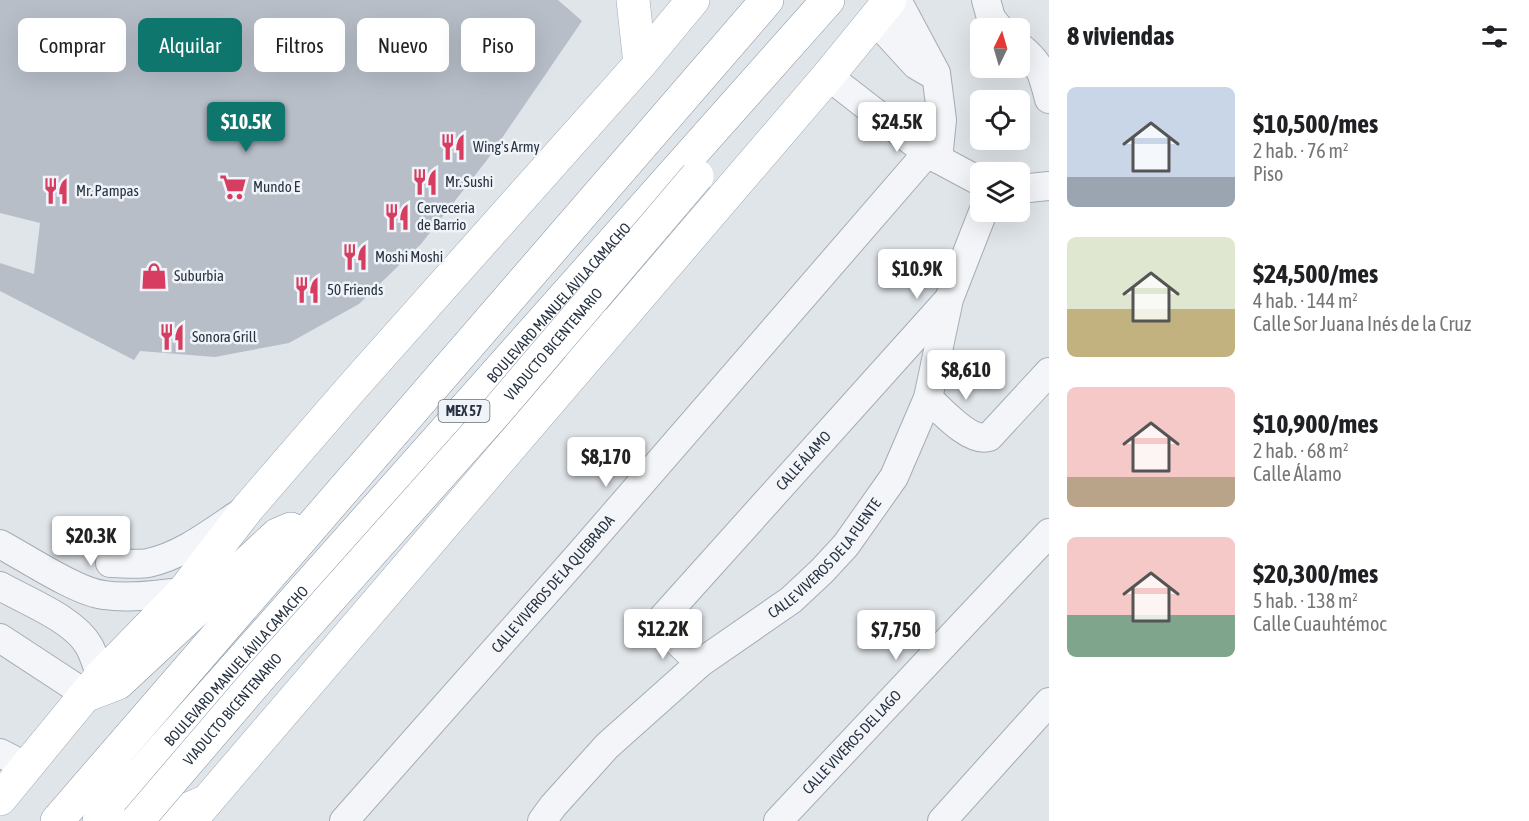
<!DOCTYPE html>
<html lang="es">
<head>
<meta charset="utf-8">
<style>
	:root { --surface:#fff; --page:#f6f6f6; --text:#202124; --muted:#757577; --accent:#0f766e }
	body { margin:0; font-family:"Asap Condensed",sans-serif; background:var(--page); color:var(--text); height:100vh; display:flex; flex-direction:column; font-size:22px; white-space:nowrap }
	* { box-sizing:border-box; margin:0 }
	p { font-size:20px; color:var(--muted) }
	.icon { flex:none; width:33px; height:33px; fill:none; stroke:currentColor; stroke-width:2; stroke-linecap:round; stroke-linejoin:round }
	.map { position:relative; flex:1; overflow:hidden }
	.side { display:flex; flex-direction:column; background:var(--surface); width:480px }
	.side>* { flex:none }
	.top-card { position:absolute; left:18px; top:18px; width:570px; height:54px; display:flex; gap:12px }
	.needle { width:39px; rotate:5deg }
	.controls { position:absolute; left:970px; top:18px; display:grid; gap:12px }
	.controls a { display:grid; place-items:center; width:60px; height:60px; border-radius:9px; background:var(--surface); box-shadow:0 6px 24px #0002; font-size:30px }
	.price { position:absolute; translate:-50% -51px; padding:0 14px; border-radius:6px; background:#fff; color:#222; font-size:20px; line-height:39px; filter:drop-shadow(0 2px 3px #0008) }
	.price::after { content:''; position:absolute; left:50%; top:36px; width:18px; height:14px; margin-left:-9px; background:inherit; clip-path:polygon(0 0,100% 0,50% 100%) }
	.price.selected { background:var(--accent); color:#fff }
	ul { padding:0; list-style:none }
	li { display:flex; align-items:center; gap:18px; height:150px; padding:0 18px }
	li span { display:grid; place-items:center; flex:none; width:168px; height:120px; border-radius:9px; color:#555 }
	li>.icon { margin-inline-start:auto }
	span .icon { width:72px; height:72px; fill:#fffc; stroke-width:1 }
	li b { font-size:26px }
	h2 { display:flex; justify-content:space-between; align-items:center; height:72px; padding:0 18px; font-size:26px }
	.tag { padding:0 21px; border-radius:9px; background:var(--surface); box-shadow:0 6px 24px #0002; font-size:21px; line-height:54px }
	.tag.selected { background:var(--accent); color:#fff }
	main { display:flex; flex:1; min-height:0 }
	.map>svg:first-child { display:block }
	.building { fill:#b7bec8 }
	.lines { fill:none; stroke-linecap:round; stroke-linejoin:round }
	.minor-casing { stroke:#a5acb5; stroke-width:30 }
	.major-casing { stroke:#9eaab7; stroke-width:34 }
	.highway-casing { stroke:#8693a2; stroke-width:34 }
	.minor { stroke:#f3f5f8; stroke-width:28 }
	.major { stroke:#fff; stroke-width:33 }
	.highway { stroke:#fff; stroke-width:33 }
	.highway-bridge-casing { stroke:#8693a2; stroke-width:34; stroke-linecap:butt }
	.highway-bridge { stroke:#fff; stroke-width:33 }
	.labels { text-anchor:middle; stroke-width:5; stroke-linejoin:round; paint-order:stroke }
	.shield { fill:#f0f3f7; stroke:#636d79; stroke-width:1.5 }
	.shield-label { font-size:14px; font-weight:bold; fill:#273343 }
	.poi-label { font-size:15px; fill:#273343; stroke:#f0f3f7; text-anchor:start }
	.street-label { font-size:15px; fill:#273343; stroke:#f0f3f7 }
</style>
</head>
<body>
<main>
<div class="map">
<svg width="1049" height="821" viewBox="0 0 1049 821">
	<rect width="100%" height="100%" fill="#e0e5ea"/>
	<path class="building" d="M0,0H558L582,21L487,160L421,244L359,304L289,343L215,357L140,351L134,360L0,291V263L34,274L40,223L0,213Z"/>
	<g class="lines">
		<defs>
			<g id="minor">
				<path d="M897,0L936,73L942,120L938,159"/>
				<path d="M986,0L991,18L999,28"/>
				<path d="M874,19L916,65L928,72"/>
				<path d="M1020,47C1041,64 1042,73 1049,99"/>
				<path d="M828,76L927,153L981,182"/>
				<path d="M1020,189L1049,186"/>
				<path d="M928,398C941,410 970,443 989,437L1049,372"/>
				<path d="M0,544C26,558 77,592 104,595C130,599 157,594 183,592"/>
				<path d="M110,563C122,563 136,565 148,563C181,556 211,533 239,514"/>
				<path d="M0,586C26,601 74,619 89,646C94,655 97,666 101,676"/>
				<path d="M0,638L87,695"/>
				<path id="s1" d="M700,663L658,623L948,300"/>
				<path d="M0,753L27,767"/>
				<path id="s2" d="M344,821L579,555L927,153"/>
				<path id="s3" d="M542,821L553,806L607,746L700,663L791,600L822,571L846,545L894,477L928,398L949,299L983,212"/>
				<path id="s4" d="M778,821L1049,533"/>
				<path d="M942,821L1049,702"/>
			</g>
			<path id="major" d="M633,0L640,64
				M0,799L101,676L183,592L248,508L350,390L640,64L693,0
				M190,821L828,76L890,0"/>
			<g id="highway">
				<path d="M581,363L593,288"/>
				<path d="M87,695L118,683L277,535L291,529"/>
				<path d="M57,821L767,0"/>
				<path id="s5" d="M99,821L828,0"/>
				<path d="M161,821L207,801"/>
			</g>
		</defs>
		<use href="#minor" class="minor-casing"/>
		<use href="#major" class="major-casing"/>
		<use href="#highway" class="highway-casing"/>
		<use href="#minor" class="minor"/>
		<use href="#major" class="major"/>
		<use href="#highway" class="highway"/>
		<defs>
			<g id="highway-bridge">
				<path id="s6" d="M137,821L261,676L497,411L697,176"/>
			</g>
		</defs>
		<use href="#highway-bridge" class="highway-bridge-casing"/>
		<use href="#highway-bridge" class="highway-bridge"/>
	</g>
	<defs>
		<symbol id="restaurant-bare" viewBox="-9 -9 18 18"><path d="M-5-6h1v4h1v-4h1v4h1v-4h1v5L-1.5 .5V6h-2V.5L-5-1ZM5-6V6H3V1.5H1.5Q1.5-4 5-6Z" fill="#d73d60" stroke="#f0f3f7" stroke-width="2.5" paint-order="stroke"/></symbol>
		<symbol id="supermarket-bare" viewBox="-9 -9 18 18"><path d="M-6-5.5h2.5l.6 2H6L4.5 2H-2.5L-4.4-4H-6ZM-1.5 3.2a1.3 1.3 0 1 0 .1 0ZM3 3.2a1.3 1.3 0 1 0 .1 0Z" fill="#d73d60" stroke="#f0f3f7" stroke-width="2.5" paint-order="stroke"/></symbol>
		<symbol id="shop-bare" viewBox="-9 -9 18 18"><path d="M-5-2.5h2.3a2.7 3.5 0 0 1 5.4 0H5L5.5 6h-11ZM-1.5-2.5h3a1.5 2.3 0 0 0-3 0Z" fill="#d73d60" stroke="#f0f3f7" stroke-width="2.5" paint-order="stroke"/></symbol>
	</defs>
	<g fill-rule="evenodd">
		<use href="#restaurant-bare" x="434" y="128" width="38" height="38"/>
		<use href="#restaurant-bare" x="406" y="163" width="38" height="38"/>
		<use href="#supermarket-bare" x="214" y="168" width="38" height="38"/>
		<use href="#restaurant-bare" x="37" y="172" width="38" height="38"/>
		<use href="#restaurant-bare" x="378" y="198" width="38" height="38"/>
		<use href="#restaurant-bare" x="336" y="238" width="38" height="38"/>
		<use href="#shop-bare" x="135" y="257" width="38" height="38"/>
		<use href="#restaurant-bare" x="288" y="271" width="38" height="38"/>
		<use href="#restaurant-bare" x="153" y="318" width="38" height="38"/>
	</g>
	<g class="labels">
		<rect class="shield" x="438.5" y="400" width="51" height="22" rx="4.5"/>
		<g class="shield-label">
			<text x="464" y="416">MEX 57</text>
		</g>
		<g class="poi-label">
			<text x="473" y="152">Wing's Army</text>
			<text x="445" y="187">Mr. Sushi</text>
			<text x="253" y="192">Mundo E</text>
			<text x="76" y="196">Mr. Pampas</text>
			<text x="417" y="213">Cerveceria<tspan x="417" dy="17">de Barrio</tspan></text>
			<text x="375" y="262">Moshi Moshi</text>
			<text x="174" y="281">Suburbia</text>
			<text x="327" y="295">50 Friends</text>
			<text x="192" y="342">Sonora Grill</text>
		</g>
		<g class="street-label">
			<text dy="5" stroke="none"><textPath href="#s5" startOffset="693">BOULEVARD MANUEL ÁVILA CAMACHO</textPath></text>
			<text dy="5" stroke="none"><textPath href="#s6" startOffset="633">VIADUCTO BICENTENARIO</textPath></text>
			<text dy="5" stroke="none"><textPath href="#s1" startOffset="276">CALLE ÁLAMO</textPath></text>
			<text dy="5" stroke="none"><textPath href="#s3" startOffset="388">CALLE VIVEROS DE LA FUENTE</textPath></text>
			<text dy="5" stroke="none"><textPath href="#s2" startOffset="316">CALLE VIVEROS DE LA QUEBRADA</textPath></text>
			<text dy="5" stroke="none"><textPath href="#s5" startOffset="207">BOULEVARD MANUEL ÁVILA CAMACHO</textPath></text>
			<text dy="5" stroke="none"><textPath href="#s6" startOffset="147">VIADUCTO BICENTENARIO</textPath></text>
			<text dy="5" stroke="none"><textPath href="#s4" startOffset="108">CALLE VIVEROS DEL LAGO</textPath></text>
		</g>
	</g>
</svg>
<div class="controls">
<a><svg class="needle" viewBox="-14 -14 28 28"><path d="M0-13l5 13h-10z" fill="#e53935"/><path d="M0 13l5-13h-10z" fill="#757577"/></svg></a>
<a><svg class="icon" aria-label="locate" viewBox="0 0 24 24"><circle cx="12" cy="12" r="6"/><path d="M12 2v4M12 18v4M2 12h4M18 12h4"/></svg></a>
<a><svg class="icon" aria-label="layers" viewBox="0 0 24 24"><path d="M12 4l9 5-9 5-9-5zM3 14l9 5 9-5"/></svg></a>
</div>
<b class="price selected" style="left:246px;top:153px">$10.5K</b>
<b class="price" style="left:897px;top:153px">$24.5K</b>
<b class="price" style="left:917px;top:300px">$10.9K</b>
<b class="price" style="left:966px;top:401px">$8,610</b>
<b class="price" style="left:606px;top:488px">$8,170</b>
<b class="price" style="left:91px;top:567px">$20.3K</b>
<b class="price" style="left:663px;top:660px">$12.2K</b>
<b class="price" style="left:896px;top:661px">$7,750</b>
<div class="top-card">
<a class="tag">Comprar</a>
<a class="tag selected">Alquilar</a>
<a class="tag">Filtros</a>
<a class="tag">Nuevo</a>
<a class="tag">Piso</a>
</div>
</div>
<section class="side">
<h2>8 viviendas<svg class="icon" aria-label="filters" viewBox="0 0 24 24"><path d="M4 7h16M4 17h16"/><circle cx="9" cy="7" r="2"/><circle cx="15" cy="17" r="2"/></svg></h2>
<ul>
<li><span style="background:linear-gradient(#c9d6e8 75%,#9aa5b1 0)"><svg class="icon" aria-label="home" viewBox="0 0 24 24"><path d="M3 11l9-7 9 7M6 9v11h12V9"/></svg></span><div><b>$10,500/mes</b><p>2 hab. · 76 m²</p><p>Piso</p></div></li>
<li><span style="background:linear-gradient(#dfe7d0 60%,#c2b280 0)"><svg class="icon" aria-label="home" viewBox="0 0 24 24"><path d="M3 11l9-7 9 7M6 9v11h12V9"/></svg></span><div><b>$24,500/mes</b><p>4 hab. · 144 m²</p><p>Calle Sor Juana Inés de la Cruz</p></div></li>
<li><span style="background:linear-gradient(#f6c9c9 75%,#b9a48a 0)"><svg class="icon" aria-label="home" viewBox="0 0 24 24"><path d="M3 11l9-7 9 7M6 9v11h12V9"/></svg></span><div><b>$10,900/mes</b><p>2 hab. · 68 m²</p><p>Calle Álamo</p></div></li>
<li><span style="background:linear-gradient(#f6c9c9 65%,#7fa58c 0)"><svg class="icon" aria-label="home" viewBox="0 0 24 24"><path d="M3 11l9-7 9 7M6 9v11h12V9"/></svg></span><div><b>$20,300/mes</b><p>5 hab. · 138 m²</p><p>Calle Cuauhtémoc</p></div></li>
</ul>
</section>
</main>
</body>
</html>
